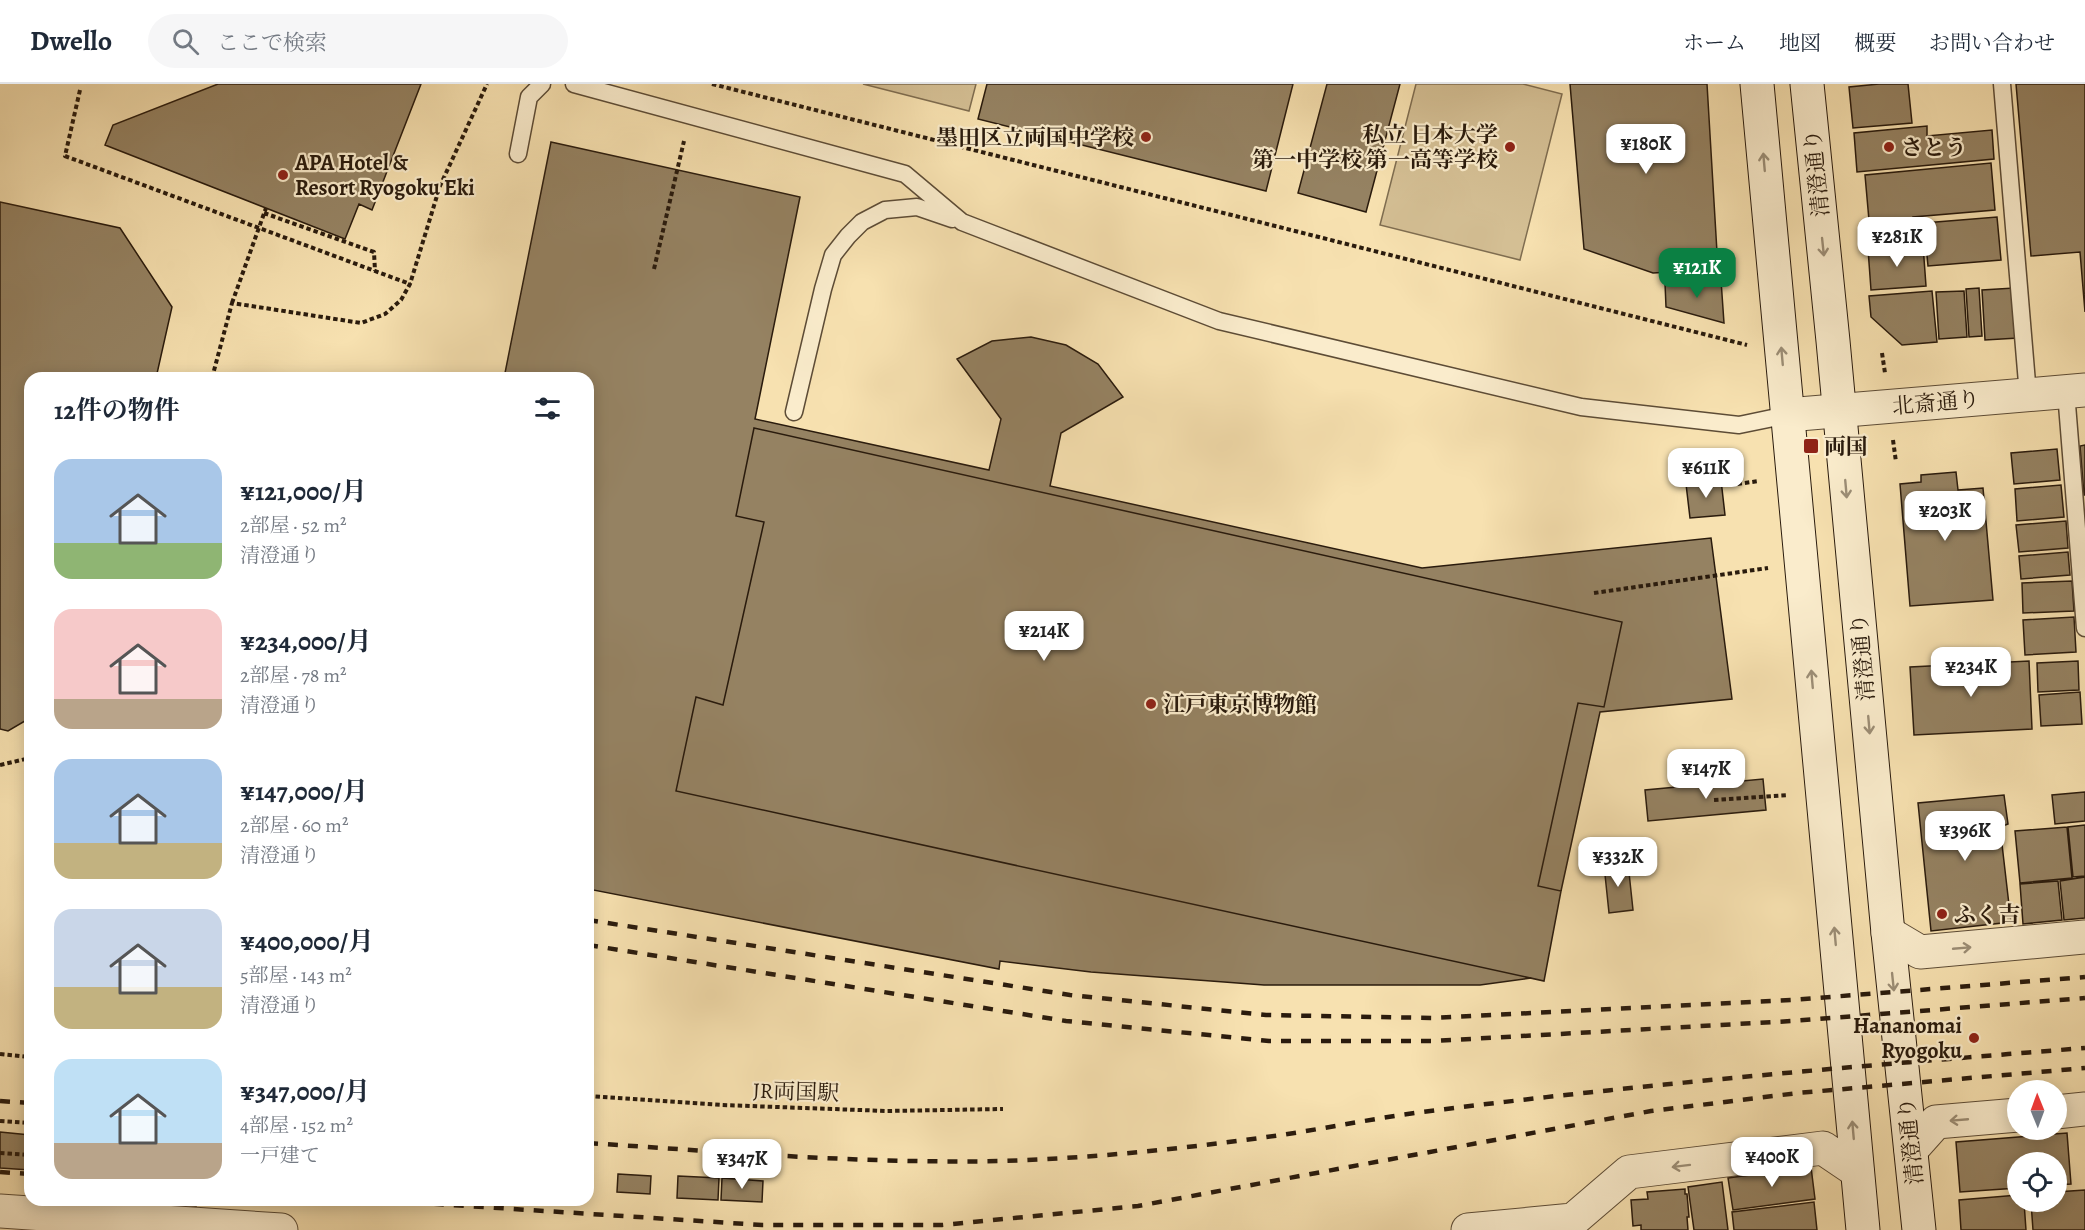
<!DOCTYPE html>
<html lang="ja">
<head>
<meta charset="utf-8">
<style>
	:root { --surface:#fff; --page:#f6f6f7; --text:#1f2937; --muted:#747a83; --line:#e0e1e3; --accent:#0b8043 }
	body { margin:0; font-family:Alegreya,"Noto Serif JP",serif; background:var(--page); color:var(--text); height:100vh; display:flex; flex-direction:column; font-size:22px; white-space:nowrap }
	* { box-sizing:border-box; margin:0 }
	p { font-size:20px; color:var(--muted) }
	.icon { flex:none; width:33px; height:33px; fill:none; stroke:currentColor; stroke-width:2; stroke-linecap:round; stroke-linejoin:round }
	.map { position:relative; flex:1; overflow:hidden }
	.details { position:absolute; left:24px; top:288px; width:570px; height:834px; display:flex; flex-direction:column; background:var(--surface); border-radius:18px; box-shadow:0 3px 15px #0003 }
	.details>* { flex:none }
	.needle { width:39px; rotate:359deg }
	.controls { position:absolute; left:2007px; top:996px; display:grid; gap:12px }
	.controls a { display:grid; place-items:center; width:60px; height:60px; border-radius:50%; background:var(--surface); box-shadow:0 3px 15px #0003; font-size:30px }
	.price { position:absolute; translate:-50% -51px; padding:0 14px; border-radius:12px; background:#fff; color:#222; font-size:20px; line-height:39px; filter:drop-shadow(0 2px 3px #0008) }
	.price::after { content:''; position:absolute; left:50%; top:36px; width:18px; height:14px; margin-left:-9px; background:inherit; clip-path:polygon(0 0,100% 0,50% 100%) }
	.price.selected { background:var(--accent); color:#fff }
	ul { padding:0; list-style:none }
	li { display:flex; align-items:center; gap:18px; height:150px; padding:0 30px }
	li span { display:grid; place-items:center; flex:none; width:168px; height:120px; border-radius:18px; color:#555 }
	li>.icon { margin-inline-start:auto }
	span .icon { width:72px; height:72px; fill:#fffc; stroke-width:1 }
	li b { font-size:26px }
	h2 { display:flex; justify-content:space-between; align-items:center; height:72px; padding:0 30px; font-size:26px }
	header { display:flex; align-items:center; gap:36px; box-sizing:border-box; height:84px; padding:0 30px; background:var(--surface); border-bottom:2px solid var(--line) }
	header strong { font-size:28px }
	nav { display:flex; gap:33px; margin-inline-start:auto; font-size:21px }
	.search { width:420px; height:54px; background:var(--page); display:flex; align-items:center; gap:15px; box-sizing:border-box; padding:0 21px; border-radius:33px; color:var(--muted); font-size:22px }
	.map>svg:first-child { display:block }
	.green { fill:#d4bf94; stroke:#7f6d50; stroke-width:1.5 }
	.building { fill:#958262; stroke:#2a1b0d; stroke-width:1.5 }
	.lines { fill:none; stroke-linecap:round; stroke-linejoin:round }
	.service-casing { stroke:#5d4c36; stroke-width:19 }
	.minor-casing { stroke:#5d4c36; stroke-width:35 }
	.tertiary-casing { stroke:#5d4c36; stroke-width:35 }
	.secondary-casing { stroke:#2a1b0d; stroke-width:35 }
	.path { stroke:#2a1b0d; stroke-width:4; stroke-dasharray:4.5 3; stroke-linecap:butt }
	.service { stroke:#faeccc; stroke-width:16 }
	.minor { stroke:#faeccc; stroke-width:33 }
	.tertiary { stroke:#faeccc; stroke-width:33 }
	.secondary { stroke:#faeccc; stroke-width:33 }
	.rail { stroke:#2a1b0d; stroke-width:4.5; stroke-dasharray:10 10; stroke-linecap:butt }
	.oneway { stroke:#9c8e76 }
	.poi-dot { fill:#8f2418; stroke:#faeccc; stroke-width:2 }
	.labels { text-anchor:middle; stroke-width:4.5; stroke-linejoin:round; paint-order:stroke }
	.poi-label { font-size:22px; font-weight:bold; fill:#2a1b0d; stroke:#faeccc; text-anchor:start }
	.street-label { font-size:22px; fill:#2a1b0d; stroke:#faeccc }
</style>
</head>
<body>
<header>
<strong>Dwello</strong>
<div class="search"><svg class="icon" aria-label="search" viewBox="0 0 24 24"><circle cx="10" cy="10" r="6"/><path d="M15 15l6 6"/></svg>ここで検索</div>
<nav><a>ホーム</a><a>地図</a><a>概要</a><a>お問い合わせ</a></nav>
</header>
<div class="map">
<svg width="2085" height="1146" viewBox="0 0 2085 1146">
	<rect width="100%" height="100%" fill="#f7e1b0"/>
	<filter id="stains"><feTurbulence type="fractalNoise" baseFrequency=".00333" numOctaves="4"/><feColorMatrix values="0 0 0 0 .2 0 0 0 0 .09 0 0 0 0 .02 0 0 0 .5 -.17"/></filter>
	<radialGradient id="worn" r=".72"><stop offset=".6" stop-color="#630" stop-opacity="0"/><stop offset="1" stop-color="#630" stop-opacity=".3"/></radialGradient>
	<path class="green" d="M863,0H976L969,27Z
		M1416,0H1523L1562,10L1520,176L1380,141Z"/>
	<path class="building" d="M218,0H421L372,126L359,120L345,155L105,61L113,41Z
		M987,0H1293L1266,107L978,35Z
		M1327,0H1400L1366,128L1298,109Z
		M1570,0H1707L1718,185L1653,189L1584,165Z
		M1879,0H1908L1912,39L1853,44L1849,3Z
		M2016,0H2085V228L2080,168L2031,172Z
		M1927,42V52L1992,46L1994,75L1857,88L1854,49Z
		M551,58L800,113L755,335L989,386L1001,335L957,275L992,257L1031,253L1066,261L1098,280L1123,313L1061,349L1050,402L1422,484L1711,454L1732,615L1600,628L1561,807L1544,897L1531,894L1480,901H1264L1091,888L1000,877L999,885L588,805V294H504Z
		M1991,79L1995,126L1913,133L1915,155L1871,159L1865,91Z
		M0,118L120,144L172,223L156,294H30V634L8,647L0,645Z
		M1997,133L2001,176L1928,182L1924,139Z
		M1923,161L1926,202L1871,206L1868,165Z
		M1721,196L1724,239L1666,223L1665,199Z
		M1979,204L1982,252L1969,253L1966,205Z
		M2014,204L2018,254L1985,256L1982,206Z
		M1932,207L1937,258L1902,261L1871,233L1869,212Z
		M1964,207L1967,253L1939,255L1936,208Z
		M754,344L1622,538L1604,623L1578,619L1538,802L1561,807L1544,897L676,707L696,613L723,621L764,438L736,432Z
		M2085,361V411H2084L2080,362Z
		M2057,365L2060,396L2014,400L2011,369Z
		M1956,388L1958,406L1983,404L1993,516L1910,522L1900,400L1921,398V391Z
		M1721,396L1725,431L1690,434L1686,400Z
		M2061,401L2064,433L2017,437L2015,405Z
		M2066,437L2068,464L2019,468L2016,441Z
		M2068,468L2070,491L2021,495L2019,472Z
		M2072,497L2074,527L2023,529L2022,499Z
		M2074,533L2076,568L2025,571L2023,536Z
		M2029,577L2032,645L1914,651L1910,583Z
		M2078,577L2079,606L2038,608L2037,579Z
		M2080,608L2082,640L2041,642L2039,611Z
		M1763,695L1766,726L1648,737L1645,706Z
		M2085,708V737L2055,740L2052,711Z
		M2004,711L2008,740L2000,743L2011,838L1931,847L1918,719Z
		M2085,741V792L2073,793L2068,743Z
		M2067,743L2072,794L2020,799L2015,747Z
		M1628,779L1633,826L1609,829L1604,781Z
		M2085,793V834L2064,836L2060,797Z
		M2058,797L2062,836L2023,840L2020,800Z
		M0,1048L30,1051V1086L0,1084Z
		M2067,1049L2071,1100L2056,1101V1078H2018V1104L1960,1108L1956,1058Z
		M1811,1083L1815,1115L1733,1126L1728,1094Z
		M618,1090L651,1092L650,1110L617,1108Z
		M678,1092L719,1094L718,1116L677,1114Z
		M722,1094L763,1097L762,1118L721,1116Z
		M1722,1098L1728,1146H1694L1688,1103Z
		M1685,1105V1110H1687L1689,1133H1687L1688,1146H1641V1141L1633,1142L1631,1116L1648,1115L1647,1108Z
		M2085,1106V1146H2033L2031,1118H2056V1108Z
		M2018,1111V1118H2024L2026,1146H1961L1959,1116Z
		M124,1116H196V1122L144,1118Z
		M1814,1118L1817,1146H1734L1732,1128Z"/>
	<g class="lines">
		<defs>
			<path id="service" d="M574,0L905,90L962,138L1219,237L1581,323L1739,341L1787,331
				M2002,0L2028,311
				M518,70L529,13L542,0
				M2066,308L2085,544
				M794,328L823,205L833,171L848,152L862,138L885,126L917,123L952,135"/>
			<path id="minor" d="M1888,849L1920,868L2085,853
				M2056,1028L2085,1025
				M1911,1066L1936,1038L2018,1031
				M1468,1146L1573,1136L1629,1088L1823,1064L1857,1087"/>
			<path id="tertiary" d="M1787,331L2085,306
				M0,1127L281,1146"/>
			<path id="secondary" d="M1757,0L1863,1146
				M1807,0L1833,257L1888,849L1919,1146"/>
		</defs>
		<use href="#service" class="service-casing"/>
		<use href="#minor" class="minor-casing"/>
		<use href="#tertiary" class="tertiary-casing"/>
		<use href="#secondary" class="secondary-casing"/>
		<path class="path" d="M712,0L1747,261
			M80,6L65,72L410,200
			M264,129L374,168L375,187
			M654,185L684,57
			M232,219L266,124
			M1882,269L1885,289
			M212,294L232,219L361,239L385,230L401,216L410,200L440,102L487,0
			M1893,356L1896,378
			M1730,401L1759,397
			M1594,509L1768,484
			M0,681L30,674
			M1714,716L1788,711
			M0,970L30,973
			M588,1012L722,1021L887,1027L1003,1025
			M0,1037L30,1039
			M0,1069L30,1071"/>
		<use href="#service" class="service"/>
		<use href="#minor" class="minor"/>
		<use href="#tertiary" class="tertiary"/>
		<use href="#secondary" class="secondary"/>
		<path class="rail" d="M588,836L1070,911L1266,931L1432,934L1791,916L2085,893
			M588,861L1066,937L1269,957H1433L1792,937L2085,914
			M0,1017L30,1019
			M588,1059C726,1068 864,1080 1003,1077C1096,1074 1190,1064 1281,1051C1334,1043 1386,1032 1438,1026C1653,999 1869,981 2085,964
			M0,1088L30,1090
			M374,1116L762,1141H942L1138,1122L1651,1027L1798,1009L2085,984"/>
	</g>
	<defs><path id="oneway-shaft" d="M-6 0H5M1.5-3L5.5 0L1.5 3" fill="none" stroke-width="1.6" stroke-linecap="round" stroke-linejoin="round" transform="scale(1.5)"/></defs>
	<g class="oneway">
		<use href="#oneway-shaft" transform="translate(1764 78) rotate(-95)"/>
		<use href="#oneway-shaft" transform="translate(1823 163) rotate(84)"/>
		<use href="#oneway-shaft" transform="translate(1782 272) rotate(-95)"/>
		<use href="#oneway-shaft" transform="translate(1846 405) rotate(85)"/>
		<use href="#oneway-shaft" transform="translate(1812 595) rotate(-95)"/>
		<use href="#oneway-shaft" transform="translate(1869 641) rotate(85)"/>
		<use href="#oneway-shaft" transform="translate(1835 852) rotate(-95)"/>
		<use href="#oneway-shaft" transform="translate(1962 864) rotate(-5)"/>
		<use href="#oneway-shaft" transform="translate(1893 898) rotate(84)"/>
		<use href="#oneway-shaft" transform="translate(1959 1036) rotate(175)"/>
		<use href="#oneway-shaft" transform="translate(1853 1046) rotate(-95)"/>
		<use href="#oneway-shaft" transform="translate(1681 1082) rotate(173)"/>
	</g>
	<g class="poi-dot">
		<circle cx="1146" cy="53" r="6"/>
		<circle cx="1510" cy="63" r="6"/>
		<circle cx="1889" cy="63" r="6"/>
		<circle cx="283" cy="91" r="6"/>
		<rect x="1803" y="354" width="16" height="16" rx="3"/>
		<circle cx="1151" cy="620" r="6"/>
		<circle cx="1942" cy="830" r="6"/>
		<circle cx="1974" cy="954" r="6"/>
	</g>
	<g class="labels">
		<g class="poi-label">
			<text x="1498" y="58" text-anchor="end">私立 日本大学<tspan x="1498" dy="25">第一中学校 第一高等学校</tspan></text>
			<text x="1134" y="61" text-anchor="end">墨田区立両国中学校</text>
			<text x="1901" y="71">さとう</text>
			<text x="295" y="86">APA Hotel &amp;<tspan x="295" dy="25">Resort Ryogoku Eki</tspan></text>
			<text x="1824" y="370">両国</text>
			<text x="1163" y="628">江戸東京博物館</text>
			<text x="1954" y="838">ふく吉</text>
			<text x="1962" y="949" text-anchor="end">Hananomai<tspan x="1962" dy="25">Ryogoku</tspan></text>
		</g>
		<g class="street-label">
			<text transform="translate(1816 89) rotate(-96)" y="8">清澄通り</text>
			<text transform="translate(1936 318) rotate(-5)" y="8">北斎通り</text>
			<text transform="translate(1862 573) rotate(-95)" y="8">清澄通り</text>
			<text transform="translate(796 1007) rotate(2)" y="8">JR両国駅</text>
			<text transform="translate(1910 1057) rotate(-96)" y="8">清澄通り</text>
		</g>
	</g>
	<rect width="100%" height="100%" filter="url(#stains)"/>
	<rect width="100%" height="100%" fill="url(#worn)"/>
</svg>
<div class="controls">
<a><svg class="needle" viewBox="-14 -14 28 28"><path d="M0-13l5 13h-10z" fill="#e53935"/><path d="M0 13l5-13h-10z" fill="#747a83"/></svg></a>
<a><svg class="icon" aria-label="locate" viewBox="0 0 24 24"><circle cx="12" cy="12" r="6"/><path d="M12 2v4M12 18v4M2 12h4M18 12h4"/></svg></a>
</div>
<b class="price" style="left:1646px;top:91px">¥180K</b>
<b class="price" style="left:1897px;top:184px">¥281K</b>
<b class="price selected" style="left:1697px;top:215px">¥121K</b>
<b class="price" style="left:1706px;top:415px">¥611K</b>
<b class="price" style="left:1945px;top:458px">¥203K</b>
<b class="price" style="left:1044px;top:578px">¥214K</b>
<b class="price" style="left:1971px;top:614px">¥234K</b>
<b class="price" style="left:1706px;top:716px">¥147K</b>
<b class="price" style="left:1965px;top:778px">¥396K</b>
<b class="price" style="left:1618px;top:804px">¥332K</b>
<b class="price" style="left:1772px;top:1104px">¥400K</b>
<b class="price" style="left:742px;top:1106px">¥347K</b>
<section class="details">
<h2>12件の物件<svg class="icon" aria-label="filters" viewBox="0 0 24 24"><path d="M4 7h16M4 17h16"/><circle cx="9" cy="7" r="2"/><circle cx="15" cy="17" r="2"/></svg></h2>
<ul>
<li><span style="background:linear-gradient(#a9c7e8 70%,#8fb573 0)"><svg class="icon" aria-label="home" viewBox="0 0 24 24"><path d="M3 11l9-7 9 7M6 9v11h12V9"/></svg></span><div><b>¥121,000/月</b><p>2部屋 · 52 m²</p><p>清澄通り</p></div></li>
<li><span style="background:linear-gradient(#f6c9c9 75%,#b9a48a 0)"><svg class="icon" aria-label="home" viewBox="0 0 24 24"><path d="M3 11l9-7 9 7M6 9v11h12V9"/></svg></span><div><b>¥234,000/月</b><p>2部屋 · 78 m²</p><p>清澄通り</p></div></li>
<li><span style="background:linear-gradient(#a9c7e8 70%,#c2b280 0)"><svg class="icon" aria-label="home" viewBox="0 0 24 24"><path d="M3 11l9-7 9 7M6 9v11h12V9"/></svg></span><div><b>¥147,000/月</b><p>2部屋 · 60 m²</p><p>清澄通り</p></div></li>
<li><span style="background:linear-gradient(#c9d6e8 65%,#c2b280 0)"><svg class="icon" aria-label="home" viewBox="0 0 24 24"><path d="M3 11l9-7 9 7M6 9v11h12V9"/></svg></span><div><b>¥400,000/月</b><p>5部屋 · 143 m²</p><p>清澄通り</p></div></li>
<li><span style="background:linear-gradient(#bfe0f5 70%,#b9a48a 0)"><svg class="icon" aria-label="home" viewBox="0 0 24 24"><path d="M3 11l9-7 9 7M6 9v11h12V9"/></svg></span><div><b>¥347,000/月</b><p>4部屋 · 152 m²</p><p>一戸建て</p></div></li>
</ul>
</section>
</div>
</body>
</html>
